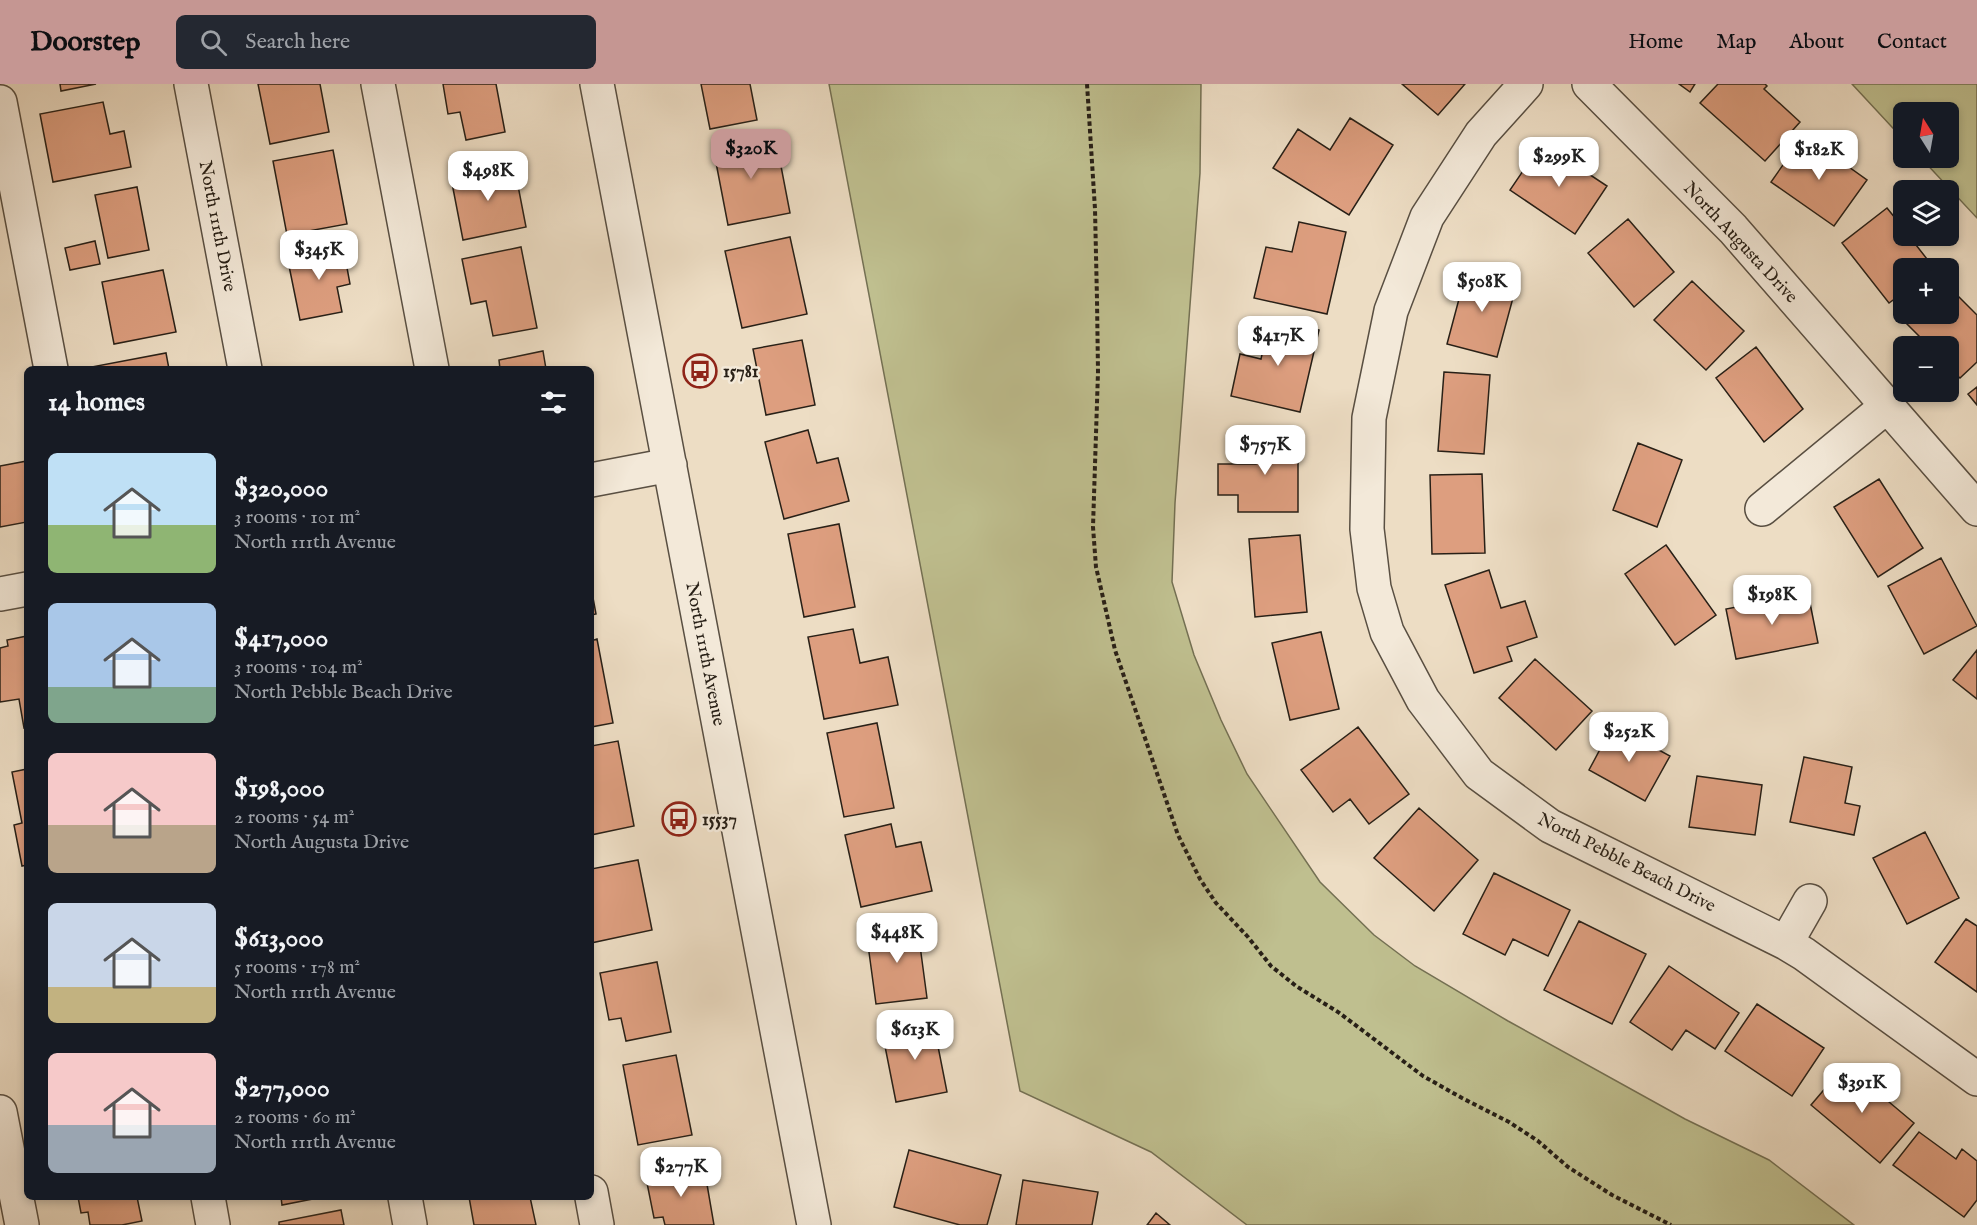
<!DOCTYPE html>
<html lang="en">
<head>
<meta charset="utf-8">
<style>
	:root { --surface:#171b24; --page:#242831; --text:#f1f3f6; --muted:#9ea1a6; --accent:#c59692 }
	body { margin:0; font-family:"IM FELL English",serif; background:var(--page); color:var(--text); height:100vh; display:flex; flex-direction:column; font-size:22px; white-space:nowrap }
	* { box-sizing:border-box; margin:0 }
	p { font-size:20px; color:var(--muted) }
	.icon { flex:none; width:33px; height:33px; fill:none; stroke:currentColor; stroke-width:2; stroke-linecap:round; stroke-linejoin:round }
	.map { position:relative; flex:1; overflow:hidden }
	.drawer { position:absolute; left:24px; top:282px; width:570px; height:834px; display:flex; flex-direction:column; background:var(--surface); border-radius:9px; box-shadow:0 3px 9px #0003 }
	.drawer>* { flex:none }
	.needle { width:39px; rotate:349deg }
	.buttons { position:absolute; left:1893px; top:18px; display:grid; gap:12px }
	.buttons a { display:grid; place-items:center; width:66px; height:66px; border-radius:9px; background:var(--surface); box-shadow:0 3px 9px #0003; font-size:30px }
	.price { position:absolute; translate:-50% -51px; padding:0 14px; border-radius:12px; background:#fff; color:#222; font-size:20px; line-height:39px; filter:drop-shadow(0 2px 3px #0008) }
	.price::after { content:''; position:absolute; left:50%; top:36px; width:18px; height:14px; margin-left:-9px; background:inherit; clip-path:polygon(0 0,100% 0,50% 100%) }
	.price.selected { background:var(--accent); color:#111 }
	ul { padding:0; list-style:none }
	li { display:flex; align-items:center; gap:18px; height:150px; padding:0 24px }
	li span { display:grid; place-items:center; flex:none; width:168px; height:120px; border-radius:9px; color:#555 }
	li>.icon { margin-inline-start:auto }
	span .icon { width:72px; height:72px; fill:#fffc; stroke-width:1 }
	li b { font-size:26px }
	h2 { display:flex; justify-content:space-between; align-items:center; height:72px; padding:0 24px; font-size:26px }
	header { display:flex; align-items:center; gap:36px; box-sizing:border-box; height:84px; padding:0 30px; background:var(--accent); color:#111 }
	header strong { font-size:28px }
	nav { display:flex; gap:33px; margin-inline-start:auto; font-size:21px }
	.search { width:420px; height:54px; background:var(--page); display:flex; align-items:center; gap:15px; box-sizing:border-box; padding:0 21px; border-radius:9px; color:var(--muted); font-size:22px }
	.map>svg:first-child { display:block }
	.green { fill:#bfbf8f; stroke:#747053; stroke-width:1.5 }
	.building { fill:#dd9e7f; stroke:#282017; stroke-width:1.5 }
	.lines { fill:none; stroke-linecap:round; stroke-linejoin:round }
	.minor-casing { stroke:#594f42; stroke-width:36 }
	.path { stroke:#282017; stroke-width:4; stroke-dasharray:4.5 3; stroke-linecap:butt }
	.minor { stroke:#f3e9d9; stroke-width:33 }
	.labels { text-anchor:middle; stroke-width:5; stroke-linejoin:round; paint-order:stroke }
	.street-label { font-size:18px; fill:#282017; stroke:#f3e9d9 }
	.poi-label { font-size:18px; font-weight:bold; fill:#282017; stroke:#f3e9d9; text-anchor:start }
</style>
</head>
<body>
<header>
<strong>Doorstep</strong>
<div class="search"><svg class="icon" aria-label="search" viewBox="0 0 24 24"><circle cx="10" cy="10" r="6"/><path d="M15 15l6 6"/></svg>Search here</div>
<nav><a>Home</a><a>Map</a><a>About</a><a>Contact</a></nav>
</header>
<div class="map">
<svg width="1977" height="1141" viewBox="0 0 1977 1141">
	<rect width="100%" height="100%" fill="#edddc4"/>
	<filter id="stains"><feTurbulence type="fractalNoise" baseFrequency=".00333" numOctaves="4"/><feColorMatrix values="0 0 0 0 .2 0 0 0 0 .09 0 0 0 0 .02 0 0 0 .5 -.17"/></filter>
	<radialGradient id="worn" r=".72"><stop offset=".6" stop-color="#630" stop-opacity="0"/><stop offset="1" stop-color="#630" stop-opacity=".3"/></radialGradient>
	<path class="green" d="M829,0H1201L1200,89L1175,419L1172,498L1194,571L1221,636L1247,690L1320,798L1374,851L1415,882L1508,937L1685,1035L1769,1076L1854,1141H1247L1151,1068L1020,1007Z
		M1852,0H1977V134L1921,74H1948V28H1904L1903,55Z"/>
	<path class="building" d="M60,0H96L61,7Z
		M258,0H320L329,48L270,60Z
		M443,0H496L505,48L466,56L460,28L448,30Z
		M701,0H750L757,36L710,45Z
		M1402,0H1465L1438,31Z
		M1679,0H1695L1690,8Z
		M1718,0H1765L1767,2L1764,5L1800,38L1765,77L1700,19Z
		M103,18L110,50L124,47L131,83L53,98L40,30Z
		M1350,34L1393,61L1349,131L1273,84L1298,45L1330,66Z
		M775,51L790,129L728,141L713,63Z
		M1804,51L1867,96L1834,142L1771,98Z
		M1542,59L1607,102L1575,150L1510,106Z
		M333,66L347,140L287,151L273,77Z
		M514,81L526,143L463,156L451,94Z
		M137,103L149,166L108,174L95,111Z
		M1887,124L1904,145V152H1909L1934,184H1904V208L1889,219L1842,159Z
		M1628,135L1674,188L1634,223L1588,169Z
		M1299,138L1346,148L1327,230L1254,214L1266,163L1292,168Z
		M790,153L807,230L742,244L725,167Z
		M95,157L100,180L70,186L65,164Z
		M343,162L350,200L337,203L342,228L300,236L287,172Z
		M521,163L537,244L493,252L486,217L471,220L462,175Z
		M1467,185L1517,199L1497,273L1447,260Z
		M163,186L176,248L114,260L102,198Z
		M1692,197L1744,247L1706,286L1654,236Z
		M1948,202L1977,231V278L1960,294L1948,283V262H1929L1906,239L1916,230H1948Z
		M1270,234L1319,246L1300,328L1231,312L1240,270L1261,275Z
		M802,256L815,321L766,331L753,265Z
		M1756,263L1803,325L1764,358L1716,294Z
		M543,267L546,285H500L499,276Z
		M166,269L169,285H86V284Z
		M1444,288L1490,291L1484,370L1438,367Z
		M1977,303V321L1968,310Z
		M808,346L817,379L838,374L849,417L784,435L765,358Z
		M1256,348L1298,349V428H1238V411H1218V380H1256Z
		M1638,359L1682,376L1657,443L1613,426Z
		M27,377V438L0,443V382Z
		M1482,390L1485,469L1432,470L1430,391Z
		M1879,395L1923,464L1878,493L1834,423Z
		M839,440L855,523L804,533L788,450Z
		M1300,451L1307,528L1255,533L1249,455Z
		M1666,461L1716,531L1675,561L1625,490Z
		M1941,474L1977,542L1924,570L1888,502Z
		M1489,486L1501,524L1525,517L1537,553L1507,563L1512,577L1474,589L1445,501Z
		M591,503L596,530L591,531Z
		M1808,509L1818,559L1736,575L1726,525Z
		M853,545L860,579L888,573L898,621L824,635L808,553Z
		M1321,548L1339,625L1290,636L1272,559Z
		M27,552V643L24,644L19,615L0,618V564L8,562L7,556Z
		M597,555L613,639L591,643V557Z
		M1977,566V615L1953,596Z
		M1535,575L1592,627L1556,666L1499,614Z
		M877,639L894,724L844,733L827,649Z
		M1613,641L1670,672L1645,717L1589,686Z
		M1358,643L1409,710L1369,740L1350,715L1333,728L1301,686Z
		M618,657L634,742L591,751V662Z
		M1804,673L1852,683L1845,719L1860,722L1854,751L1790,738Z
		M27,685V781L22,782L14,741L22,739L12,688Z
		M1697,692L1762,701L1755,751L1689,743Z
		M1419,724L1478,776L1434,827L1374,774Z
		M891,740L896,763L921,758L932,807L861,823L845,751Z
		M1925,748L1959,814L1907,840L1873,774Z
		M638,776L652,846L591,859V785Z
		M1494,789L1570,826L1548,872L1513,855L1505,871L1463,850Z
		M1966,835L1977,842V908L1935,878Z
		M1579,837L1646,870L1612,940L1544,906Z
		M917,839L927,914L876,920L866,846Z
		M657,878L671,948L626,957L621,934L609,936L600,889Z
		M1669,882L1739,929L1715,965L1686,946L1672,966L1630,938Z
		M1757,920L1824,964L1792,1012L1725,967Z
		M933,937L947,1008L896,1018L882,947Z
		M676,971L692,1051L638,1061L623,981Z
		M1845,981L1914,1039L1880,1079L1811,1021Z
		M1919,1048L1956,1075L1962,1065L1977,1077V1116L1964,1133L1893,1081Z
		M909,1066L1001,1091L987,1141H960L894,1123Z
		M704,1083L714,1141H665L663,1133L654,1134L646,1094Z
		M1023,1096L1098,1108L1092,1141H1016Z
		M78,1113H137L142,1137L122,1141H90L88,1128L81,1129Z
		M281,1113H323L282,1121Z
		M469,1113H530L536,1141H474Z
		M341,1126L344,1141H279V1138Z
		M1156,1129L1170,1141H1147Z"/>
	<g class="lines">
		<defs>
			<path id="minor" d="M191,0L245,285
				M378,0L432,285
				M597,0L814,1141
				M1526,0L1481,50L1427,133L1391,227L1369,334L1367,445L1374,504L1387,548L1423,616L1479,690L1550,742L1786,859L1804,870L1977,995
				M1589,0L1733,145L1977,425
				M0,18L51,285
				M591,396L670,381
				M1762,425L1887,322
				M0,510L27,505
				M1786,859L1810,817
				M0,1028L22,1141
				M591,1108L597,1141
				M208,1113L213,1141
				M405,1113L410,1141"/>
		</defs>
		<use href="#minor" class="minor-casing"/>
		<path class="path" d="M1087,0L1095,125L1097,216L1098,288L1093,443L1096,483L1115,566L1178,751L1200,795L1216,819L1248,853L1271,882L1296,902L1338,928L1423,992L1462,1014L1509,1038L1538,1057L1568,1083L1612,1111L1671,1141"/>
		<use href="#minor" class="minor"/>
	</g>
	<defs>
		<symbol id="bus-ring" viewBox="-11 -11 22 22"><circle r="9.5" fill="#f3e9d9" stroke="#8f2418" stroke-width="1.5"/><path d="M-5-6H5V4H4V6H2V4H-2V6H-4V4H-5ZM-3.5-4V0h7V-4ZM-3.5 1.2v1.5H-2V1.2ZM2 1.2v1.5H3.5V1.2Z" fill="#8f2418"/></symbol>
	</defs>
	<g fill-rule="evenodd">
		<use href="#bus-ring" x="681" y="268" width="38" height="38"/>
		<use href="#bus-ring" x="660" y="716" width="38" height="38"/>
	</g>
	<g class="labels">
		<g class="street-label">
			<text transform="translate(218 142) rotate(79)" y="6">North 111th Drive</text>
			<text transform="translate(1741 158) rotate(47)" y="6">North Augusta Drive</text>
			<text transform="translate(706 570) rotate(79)" y="6">North 111th Avenue</text>
			<text transform="translate(1627 778) rotate(27)" y="6">North Pebble Beach Drive</text>
		</g>
		<g class="poi-label">
			<text x="723" y="293">15781</text>
			<text x="702" y="741">15537</text>
		</g>
	</g>
	<rect width="100%" height="100%" filter="url(#stains)"/>
	<rect width="100%" height="100%" fill="url(#worn)"/>
</svg>
<div class="buttons">
<a><svg class="needle" viewBox="-14 -14 28 28"><path d="M0-13l5 13h-10z" fill="#e53935"/><path d="M0 13l5-13h-10z" fill="#9ea1a6"/></svg></a>
<a><svg class="icon" aria-label="layers" viewBox="0 0 24 24"><path d="M12 4l9 5-9 5-9-5zM3 14l9 5 9-5"/></svg></a>
<a>+</a>
<a>−</a>
</div>
<b class="price selected" style="left:751px;top:96px">$320K</b>
<b class="price" style="left:1819px;top:97px">$182K</b>
<b class="price" style="left:1559px;top:104px">$299K</b>
<b class="price" style="left:488px;top:118px">$498K</b>
<b class="price" style="left:319px;top:197px">$345K</b>
<b class="price" style="left:1482px;top:229px">$508K</b>
<b class="price" style="left:1278px;top:283px">$417K</b>
<b class="price" style="left:1265px;top:392px">$757K</b>
<b class="price" style="left:1772px;top:542px">$198K</b>
<b class="price" style="left:1629px;top:679px">$252K</b>
<b class="price" style="left:897px;top:880px">$448K</b>
<b class="price" style="left:915px;top:977px">$613K</b>
<b class="price" style="left:1862px;top:1030px">$391K</b>
<b class="price" style="left:681px;top:1114px">$277K</b>
<section class="drawer">
<h2>14 homes<svg class="icon" aria-label="filters" viewBox="0 0 24 24"><path d="M4 7h16M4 17h16"/><circle cx="9" cy="7" r="2"/><circle cx="15" cy="17" r="2"/></svg></h2>
<ul>
<li><span style="background:linear-gradient(#bfe0f5 60%,#8fb573 0)"><svg class="icon" aria-label="home" viewBox="0 0 24 24"><path d="M3 11l9-7 9 7M6 9v11h12V9"/></svg></span><div><b>$320,000</b><p>3 rooms · 101 m²</p><p>North 111th Avenue</p></div></li>
<li><span style="background:linear-gradient(#a9c7e8 70%,#7fa58c 0)"><svg class="icon" aria-label="home" viewBox="0 0 24 24"><path d="M3 11l9-7 9 7M6 9v11h12V9"/></svg></span><div><b>$417,000</b><p>3 rooms · 104 m²</p><p>North Pebble Beach Drive</p></div></li>
<li><span style="background:linear-gradient(#f6c9c9 60%,#b9a48a 0)"><svg class="icon" aria-label="home" viewBox="0 0 24 24"><path d="M3 11l9-7 9 7M6 9v11h12V9"/></svg></span><div><b>$198,000</b><p>2 rooms · 54 m²</p><p>North Augusta Drive</p></div></li>
<li><span style="background:linear-gradient(#c9d6e8 70%,#c2b280 0)"><svg class="icon" aria-label="home" viewBox="0 0 24 24"><path d="M3 11l9-7 9 7M6 9v11h12V9"/></svg></span><div><b>$613,000</b><p>5 rooms · 178 m²</p><p>North 111th Avenue</p></div></li>
<li><span style="background:linear-gradient(#f6c9c9 60%,#9aa5b1 0)"><svg class="icon" aria-label="home" viewBox="0 0 24 24"><path d="M3 11l9-7 9 7M6 9v11h12V9"/></svg></span><div><b>$277,000</b><p>2 rooms · 60 m²</p><p>North 111th Avenue</p></div></li>
</ul>
</section>
</div>
</body>
</html>
